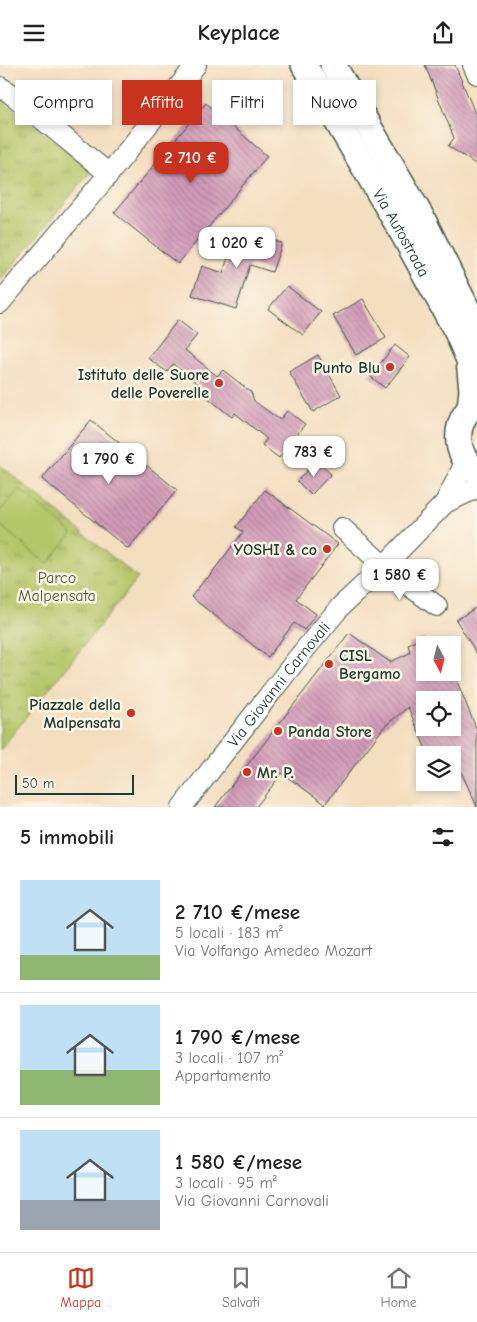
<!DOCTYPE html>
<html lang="it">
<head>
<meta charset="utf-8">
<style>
	:root { --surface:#fff; --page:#f6f6f6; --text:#222; --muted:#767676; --line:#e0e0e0; --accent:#c8321e }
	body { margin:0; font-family:"Comic Neue",sans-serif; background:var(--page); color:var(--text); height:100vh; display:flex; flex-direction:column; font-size:19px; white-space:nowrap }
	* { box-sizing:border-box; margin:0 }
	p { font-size:16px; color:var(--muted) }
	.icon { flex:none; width:28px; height:28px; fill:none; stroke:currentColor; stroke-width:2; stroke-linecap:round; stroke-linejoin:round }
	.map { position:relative; height:742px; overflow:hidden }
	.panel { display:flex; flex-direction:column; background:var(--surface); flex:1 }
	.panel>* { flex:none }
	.top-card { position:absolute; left:15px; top:15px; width:448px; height:45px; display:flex; gap:10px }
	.needle { width:32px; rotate:173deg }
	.buttons { position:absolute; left:416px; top:571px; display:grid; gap:10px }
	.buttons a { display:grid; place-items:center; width:45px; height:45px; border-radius:0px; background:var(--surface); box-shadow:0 2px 8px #0003; font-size:25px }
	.scale { position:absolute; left:15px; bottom:12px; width:119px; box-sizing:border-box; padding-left:5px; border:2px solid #1f3d34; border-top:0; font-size:14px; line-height:18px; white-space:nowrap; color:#1f3d34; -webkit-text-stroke:4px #fcf5e5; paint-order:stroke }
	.price { position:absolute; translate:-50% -42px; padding:0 11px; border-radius:10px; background:#fff; color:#222; font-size:16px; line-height:32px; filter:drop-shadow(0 1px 2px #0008) }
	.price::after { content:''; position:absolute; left:50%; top:30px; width:15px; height:11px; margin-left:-8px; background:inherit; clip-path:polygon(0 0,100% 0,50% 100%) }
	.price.on { background:var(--accent); color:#fff }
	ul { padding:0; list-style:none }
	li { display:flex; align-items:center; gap:15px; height:125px; padding:0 20px }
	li+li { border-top:1px solid var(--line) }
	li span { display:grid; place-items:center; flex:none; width:140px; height:100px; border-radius:0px; color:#555 }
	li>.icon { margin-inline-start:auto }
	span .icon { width:60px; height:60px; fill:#fffc; stroke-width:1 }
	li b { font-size:21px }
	h2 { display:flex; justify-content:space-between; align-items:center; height:60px; padding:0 20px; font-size:21px }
	.chip { padding:0 18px; border-radius:0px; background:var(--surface); box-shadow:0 2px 8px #0003; font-size:18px; line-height:45px }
	.chip.on { background:var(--accent); color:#fff }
	header { display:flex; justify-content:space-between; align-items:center; height:65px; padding:0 20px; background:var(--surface); font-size:22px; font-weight:600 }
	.tabs { display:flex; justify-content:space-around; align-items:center; height:70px; border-top:1px solid var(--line); background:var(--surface); font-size:14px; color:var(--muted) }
	.tabs a { display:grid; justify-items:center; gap:2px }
	.tabs .on { color:var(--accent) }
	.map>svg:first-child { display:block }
	.grass { fill:url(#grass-tufts); stroke:#6a824e }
	.garden { fill:#b5c669; stroke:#6a824e }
	.building { fill:url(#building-back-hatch); fill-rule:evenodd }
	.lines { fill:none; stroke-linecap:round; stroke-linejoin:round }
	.minor-casing { stroke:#3f5549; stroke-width:22 }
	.major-casing { stroke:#3f5549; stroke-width:28 }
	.minor { stroke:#fff; stroke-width:20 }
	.major { stroke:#fff; stroke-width:25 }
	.poi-dot { fill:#c8321e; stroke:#fcf5e5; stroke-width:2 }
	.labels { text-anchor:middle; stroke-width:5; stroke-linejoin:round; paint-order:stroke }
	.street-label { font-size:16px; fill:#1f3d34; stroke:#fcf5e5 }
	.poi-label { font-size:16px; font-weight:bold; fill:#1f3d34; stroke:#fcf5e5; text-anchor:end }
	.park-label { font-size:16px; fill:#445f41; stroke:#fcf5e5 }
</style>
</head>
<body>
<header><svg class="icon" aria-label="menu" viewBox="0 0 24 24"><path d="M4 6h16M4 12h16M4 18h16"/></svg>Keyplace<svg class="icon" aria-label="share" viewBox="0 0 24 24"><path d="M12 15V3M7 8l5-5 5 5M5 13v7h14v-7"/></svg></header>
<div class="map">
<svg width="477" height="742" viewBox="0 0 477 742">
	<defs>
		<pattern id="grass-tufts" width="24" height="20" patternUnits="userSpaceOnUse" patternTransform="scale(1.25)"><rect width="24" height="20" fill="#b5c669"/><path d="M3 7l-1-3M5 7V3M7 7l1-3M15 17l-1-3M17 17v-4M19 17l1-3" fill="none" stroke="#93a257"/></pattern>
		<pattern id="building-back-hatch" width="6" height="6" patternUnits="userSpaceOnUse" patternTransform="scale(1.25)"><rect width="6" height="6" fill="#d29ab9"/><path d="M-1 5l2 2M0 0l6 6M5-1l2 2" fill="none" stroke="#aa7f97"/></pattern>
	</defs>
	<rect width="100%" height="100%" fill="#fcf5e5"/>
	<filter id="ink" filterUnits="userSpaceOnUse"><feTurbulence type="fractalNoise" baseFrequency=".02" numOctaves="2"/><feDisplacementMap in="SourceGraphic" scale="10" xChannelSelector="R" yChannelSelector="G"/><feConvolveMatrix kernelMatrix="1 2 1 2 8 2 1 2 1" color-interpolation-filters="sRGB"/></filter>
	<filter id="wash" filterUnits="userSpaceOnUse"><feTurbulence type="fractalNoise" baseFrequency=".0096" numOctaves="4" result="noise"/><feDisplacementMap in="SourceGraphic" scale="20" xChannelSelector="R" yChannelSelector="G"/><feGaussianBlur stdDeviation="1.12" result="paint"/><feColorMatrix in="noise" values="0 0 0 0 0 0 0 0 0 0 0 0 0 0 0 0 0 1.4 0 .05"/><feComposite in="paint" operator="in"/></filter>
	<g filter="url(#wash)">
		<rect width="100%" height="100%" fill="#f4dec0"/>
		<path class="grass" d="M0,34L92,105L0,216Z
			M0,400L138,513L0,685Z"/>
		<path class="garden" d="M19,424L72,468L47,499L0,460V446Z"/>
		<g id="blocks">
			<path class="building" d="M425,0H455L477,53V100L448,81L454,73Z
				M206,38L267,91L178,199L114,148Z
				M237,164L282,178L272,207L250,200L236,244L192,230L202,201L223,208Z
				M287,221L321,247L303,270L268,244Z
				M363,234L386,273L356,290L333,251Z
				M178,255L197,270L185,285L217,311L223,305L251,327L254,336L280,355L287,346L305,359L279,393L262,380L267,374L235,348L232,352L203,329L206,325L173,299L167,307L148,293Z
				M395,280L410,292L385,323L370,311Z
				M318,290L341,330L313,347L289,307Z
				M91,355L177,425L128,484L42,414Z
				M316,396L331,409L311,430L297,416Z
				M265,425L338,479L296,534L316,549L304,565L294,558L268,592L191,532L206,513L207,514L243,467L236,462Z
				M477,542V589L456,555Z
				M349,568L390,597L410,588L408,579L425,573V608L453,607L477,665V742L450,682L427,687L408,642L384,662L325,739L282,708L256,742H215ZM425,635H452V662H425Z"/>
		</g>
	</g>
	<g filter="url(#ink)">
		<use href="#blocks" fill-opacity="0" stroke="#3f5549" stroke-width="1"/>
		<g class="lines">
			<defs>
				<g id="minor">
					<path d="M473,0L477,9"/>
					<path d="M0,22L10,28L109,109"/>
					<path d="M0,238L109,109L196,0"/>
					<path d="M445,438L466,396"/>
					<path d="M342,463L384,501"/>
					<path d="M383,502L437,541"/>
					<path id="s1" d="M182,742L297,594L341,541L383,502L445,438L477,423"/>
				</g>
				<g id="major">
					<path id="s2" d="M304,0L401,165L457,267L469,295L472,325L470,343"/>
					<path d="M333,0L422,153L477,264"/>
					<path d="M477,336C453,357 452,387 477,407"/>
				</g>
			</defs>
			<use href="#minor" class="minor-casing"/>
			<use href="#major" class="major-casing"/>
			<use href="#minor" class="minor"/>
			<use href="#major" class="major"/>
		</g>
	</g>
	<g class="poi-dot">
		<circle cx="390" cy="302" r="5"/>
		<circle cx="219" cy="318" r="5"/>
		<circle cx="327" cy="484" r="5"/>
		<circle cx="329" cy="599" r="5"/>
		<circle cx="131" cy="648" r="5"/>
		<circle cx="278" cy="666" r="5"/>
		<circle cx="247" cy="707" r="5"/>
	</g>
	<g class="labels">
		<g class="street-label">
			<text dy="6" stroke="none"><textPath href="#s2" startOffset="194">Via Autostrada</textPath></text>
			<text dy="6" stroke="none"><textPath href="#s1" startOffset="156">Via Giovanni Carnovali</textPath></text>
		</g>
		<g class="poi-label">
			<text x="380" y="308">Punto Blu</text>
			<text x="209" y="315">Istituto delle Suore<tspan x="209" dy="18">delle Poverelle</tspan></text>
			<text x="317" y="490">YOSHI &amp; co</text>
			<text x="339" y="596" text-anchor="start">CISL<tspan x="339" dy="18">Bergamo</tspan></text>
			<text x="121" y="645">Piazzale della<tspan x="121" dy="18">Malpensata</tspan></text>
			<text x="288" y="672" text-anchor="start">Panda Store</text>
			<text x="257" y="713" text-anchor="start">Mr. P.</text>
		</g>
		<g class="park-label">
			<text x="57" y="518">Parco<tspan x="57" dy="18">Malpensata</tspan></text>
		</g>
	</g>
</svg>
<div class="buttons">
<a><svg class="needle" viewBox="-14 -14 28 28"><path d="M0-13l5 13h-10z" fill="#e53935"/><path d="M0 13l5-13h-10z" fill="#767676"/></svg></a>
<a><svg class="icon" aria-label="locate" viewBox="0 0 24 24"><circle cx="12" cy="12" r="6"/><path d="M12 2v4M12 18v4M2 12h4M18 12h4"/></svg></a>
<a><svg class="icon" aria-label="layers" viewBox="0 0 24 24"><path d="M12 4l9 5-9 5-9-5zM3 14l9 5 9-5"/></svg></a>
</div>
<div class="scale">50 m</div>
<b class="price on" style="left:191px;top:119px">2 710 €</b>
<b class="price" style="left:237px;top:204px">1 020 €</b>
<b class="price" style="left:314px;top:413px">783 €</b>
<b class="price" style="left:109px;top:420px">1 790 €</b>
<b class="price" style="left:400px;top:536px">1 580 €</b>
<div class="top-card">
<a class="chip">Compra</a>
<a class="chip on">Affitta</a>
<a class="chip">Filtri</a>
<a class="chip">Nuovo</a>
</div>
</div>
<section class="panel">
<h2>5 immobili<svg class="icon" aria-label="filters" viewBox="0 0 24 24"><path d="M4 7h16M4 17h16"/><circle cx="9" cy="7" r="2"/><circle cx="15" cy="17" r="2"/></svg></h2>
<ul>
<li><span style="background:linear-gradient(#bfe0f5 75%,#8fb573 0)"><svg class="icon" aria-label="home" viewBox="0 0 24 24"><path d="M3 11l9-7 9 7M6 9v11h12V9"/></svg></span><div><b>2 710 €/mese</b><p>5 locali · 183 m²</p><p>Via Volfango Amedeo Mozart</p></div></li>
<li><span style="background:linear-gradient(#bfe0f5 65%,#8fb573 0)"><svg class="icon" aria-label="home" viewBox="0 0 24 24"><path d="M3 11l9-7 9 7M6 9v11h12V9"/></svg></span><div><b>1 790 €/mese</b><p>3 locali · 107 m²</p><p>Appartamento</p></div></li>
<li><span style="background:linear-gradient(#bfe0f5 70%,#9aa5b1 0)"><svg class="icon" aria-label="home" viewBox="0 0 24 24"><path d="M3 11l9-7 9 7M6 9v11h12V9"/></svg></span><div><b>1 580 €/mese</b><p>3 locali · 95 m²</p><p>Via Giovanni Carnovali</p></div></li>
</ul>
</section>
<nav class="tabs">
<a class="on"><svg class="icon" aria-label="map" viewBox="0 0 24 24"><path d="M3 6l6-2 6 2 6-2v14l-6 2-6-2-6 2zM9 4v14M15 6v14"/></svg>Mappa</a>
<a><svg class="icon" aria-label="saved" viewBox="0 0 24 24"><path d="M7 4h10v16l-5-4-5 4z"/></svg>Salvati</a>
<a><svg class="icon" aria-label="home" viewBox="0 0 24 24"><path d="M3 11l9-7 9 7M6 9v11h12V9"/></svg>Home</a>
</nav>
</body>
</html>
